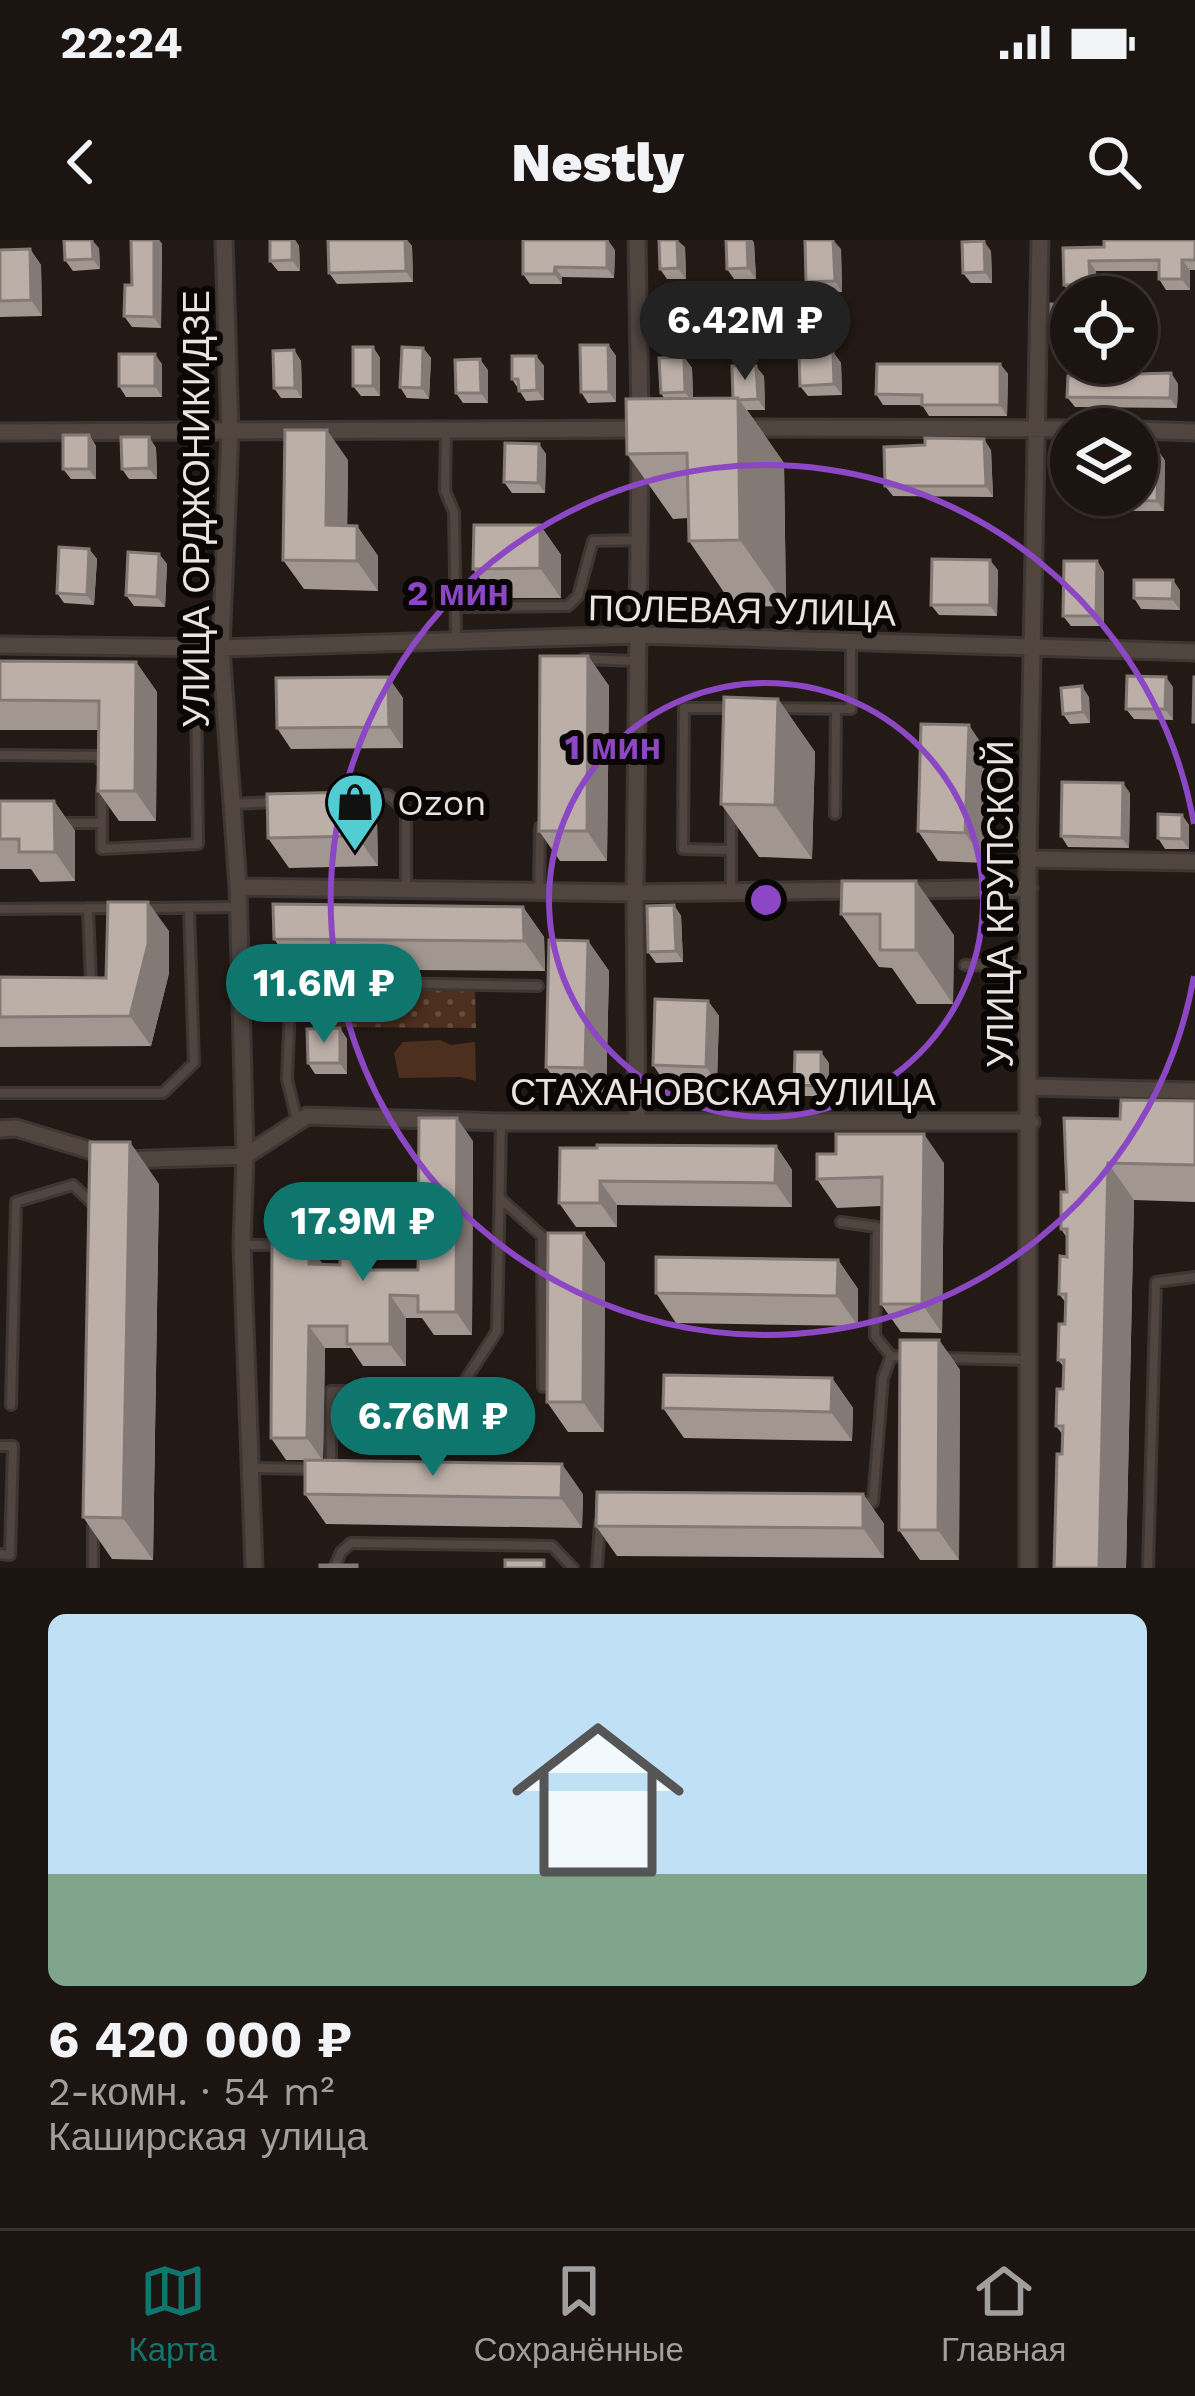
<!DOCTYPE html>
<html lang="ru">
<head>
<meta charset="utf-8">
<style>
	:root { --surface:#1b1410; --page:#241d19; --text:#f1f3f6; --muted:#a09e9f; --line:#393330; --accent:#0f766e }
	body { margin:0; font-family:"Work Sans",sans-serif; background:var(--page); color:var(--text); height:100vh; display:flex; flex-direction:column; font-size:45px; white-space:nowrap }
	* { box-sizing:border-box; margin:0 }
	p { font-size:39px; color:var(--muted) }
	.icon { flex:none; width:66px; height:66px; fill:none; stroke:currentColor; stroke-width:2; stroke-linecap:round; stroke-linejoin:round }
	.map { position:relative; height:1328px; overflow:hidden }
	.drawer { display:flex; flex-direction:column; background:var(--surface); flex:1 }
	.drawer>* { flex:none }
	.buttons { position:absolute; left:1050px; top:36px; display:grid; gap:24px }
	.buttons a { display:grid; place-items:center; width:108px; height:108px; border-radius:50%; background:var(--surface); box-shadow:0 3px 9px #0004,0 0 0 3px var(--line); font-size:60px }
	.price { position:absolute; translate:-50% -102px; padding:0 27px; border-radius:42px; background:var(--accent); color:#fff; font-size:39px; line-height:78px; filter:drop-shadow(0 3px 6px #0008) }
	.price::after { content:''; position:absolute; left:50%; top:72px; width:36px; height:27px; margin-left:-18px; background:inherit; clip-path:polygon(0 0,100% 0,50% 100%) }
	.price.current { background:#222; color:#fff }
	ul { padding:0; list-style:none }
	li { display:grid; align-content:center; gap:24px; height:636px; padding:0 48px }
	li+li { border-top:3px solid var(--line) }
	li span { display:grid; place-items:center; height:372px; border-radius:18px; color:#555 }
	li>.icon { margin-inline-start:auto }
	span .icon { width:216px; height:216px; fill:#fffc; stroke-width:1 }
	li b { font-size:51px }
	.status { display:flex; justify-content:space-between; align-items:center; height:84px; padding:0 60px; background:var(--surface); direction:ltr }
	.status svg { height:33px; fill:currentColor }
	header { display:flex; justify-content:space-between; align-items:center; height:156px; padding:0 48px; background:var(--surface); font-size:54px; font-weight:800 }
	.tab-bar { display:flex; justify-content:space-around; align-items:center; height:168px; border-top:3px solid var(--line); background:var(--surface); font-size:33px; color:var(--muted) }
	.tab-bar a { display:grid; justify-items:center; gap:6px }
	.tab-bar .current { color:var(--accent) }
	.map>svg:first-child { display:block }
	.grass { fill:url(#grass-dots) }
	.garden { fill:#4c2f1f }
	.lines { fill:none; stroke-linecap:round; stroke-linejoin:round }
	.lane-casing { stroke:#3e3633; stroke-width:14 }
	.street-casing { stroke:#3e3633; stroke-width:21 }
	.lane { stroke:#50453f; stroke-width:8 }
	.street { stroke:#50453f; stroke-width:15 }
	.wall { fill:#a29690 }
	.shaded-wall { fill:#847a75 }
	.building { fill:#bcafa7; stroke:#847a75; stroke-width:3 }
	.ring { fill:none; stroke:#8c47c4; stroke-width:6 }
	.labels { text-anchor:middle; stroke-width:12; stroke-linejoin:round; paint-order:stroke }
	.street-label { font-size:36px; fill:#eae3df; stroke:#0a0605 }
	.poi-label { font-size:36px; fill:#eae3df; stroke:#0a0605; text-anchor:start }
	.centre { fill:#8c47c4; stroke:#0a0605; stroke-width:6 }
	.ring-label { font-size:36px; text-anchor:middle; font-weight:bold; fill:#8c47c4; stroke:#0a0605; stroke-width:12; stroke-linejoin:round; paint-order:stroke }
</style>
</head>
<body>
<div class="status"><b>22:24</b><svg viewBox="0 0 49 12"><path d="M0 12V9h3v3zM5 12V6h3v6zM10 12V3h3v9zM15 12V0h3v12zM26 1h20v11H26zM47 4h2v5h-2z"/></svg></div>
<header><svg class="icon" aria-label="back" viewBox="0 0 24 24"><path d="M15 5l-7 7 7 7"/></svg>Nestly<svg class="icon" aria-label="search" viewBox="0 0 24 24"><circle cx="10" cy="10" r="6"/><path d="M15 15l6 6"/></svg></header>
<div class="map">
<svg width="1195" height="1328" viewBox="0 0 1195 1328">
	<defs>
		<pattern id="grass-dots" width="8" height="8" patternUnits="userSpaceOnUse" patternTransform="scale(3)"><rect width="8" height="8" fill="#4c2f1f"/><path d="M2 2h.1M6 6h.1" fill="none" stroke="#664d3f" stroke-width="1.8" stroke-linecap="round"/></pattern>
	</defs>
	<rect width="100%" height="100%" fill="#241a15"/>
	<path class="grass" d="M405,747L475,749L476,788L332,787L330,749Z"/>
	<path class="garden" d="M440,800L451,805L475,802L476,841L460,837L399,838L394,813L403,802Z"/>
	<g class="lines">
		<defs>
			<path id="lane" d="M446,191L445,251L454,272L456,399
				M455,367L568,366L578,356L593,301L637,300
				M584,419L635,421
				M776,468L851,469V403
				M0,515L101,516V521
				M102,548V609L198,604L196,451
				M354,557L388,555L406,571V648
				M234,564L273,562
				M835,574L836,469
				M61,583H102
				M731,610V569
				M539,650L540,587
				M731,652V610L683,609L684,468H731
				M88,668L91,745
				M145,668L238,667
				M0,669L118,668
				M965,725L1028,727
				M0,853H163L194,823L189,668
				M297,881L287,839L291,741L538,746
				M502,960L542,996L543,1147
				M841,982L877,987L875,1096L891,1116
				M243,1005L397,1004
				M947,1118L1028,1120
				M11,1165L16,962L73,945L95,966
				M0,1206H13L10,1315L0,1314
				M253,1228L316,1229
				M331,1229V1151L459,1150L497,1091L501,884
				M860,1262H873L883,1138L891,1116L908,1117
				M93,1328V1287
				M334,1328L341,1312L351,1303L552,1306L573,1328
				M597,1328L600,1283
				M1148,1328L1156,1042L1195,1037"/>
			<path id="street" d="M224,0L230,193L221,408L238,647L245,916L242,1005L254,1328
				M637,0L640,177
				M742,188L1087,189
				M1137,190L1195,192
				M0,192L646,189
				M0,405L221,408L637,395L1195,412
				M1028,619L1195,622
				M238,647L635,653L858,650
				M906,650L1029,648
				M1031,847L1195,851
				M637,882L635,653L640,213
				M0,889L16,888L122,920L245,916L307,876L501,882H1031
				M1028,1328V619L1040,0"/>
		</defs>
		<use href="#lane" class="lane-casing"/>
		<use href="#street" class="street-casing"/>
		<use href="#lane" class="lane"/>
		<use href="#street" class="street"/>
	</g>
	<path class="wall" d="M131,0H159L162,4L161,88L132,87L124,76L132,45Z
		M270,0H295L299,6L300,31H278L270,21Z
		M328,0H407L412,6L413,42L337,44L329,33Z
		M726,0H752L754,3L756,39H734L727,29Z
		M1195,0V30H1190V50H1166L1159,39V31H1096L1097,55H1071L1064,45L1104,7Z
		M685,7L686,39H667L660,29Z
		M99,8L100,29L73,31L65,20Z
		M30,9L41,25L42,76L0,77V10Z
		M841,9L842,52L814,53L806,42Z
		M615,10L614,38L562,37V44H530L523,34Z
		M991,11L992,43H971L963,33Z
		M1071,65V98H1058L1051,87Z
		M702,71L703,97L676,98L668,87Z
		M608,105L616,116V162L588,163L581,152Z
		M373,107L380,118V156H361L353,146Z
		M423,108L431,118L429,159L407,158L400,147Z
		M294,110L301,121L302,158H281L274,148Z
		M833,112L841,123L842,155L808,156L800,146Z
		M536,116L544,126V160L526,161L512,139Z
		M684,117L692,128L693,158H733L764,136L765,170H747L784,223L786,366L734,367L689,301L688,278L673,279L627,214L664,158L661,153Z
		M162,124V157H126L119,146Z
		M1000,124L1008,134L1007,176H929L922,165H883L876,154Z
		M488,130V163H463L456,153Z
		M1171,133L1178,144L1177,168L1075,167L1067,157Z
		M89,195L96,206V239H71L63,229Z
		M149,197L156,208L157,239H129L122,229Z
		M539,204L546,214L545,253H512L504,242Z
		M925,205L991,210L993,257L893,256L885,246Z
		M1158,210L1165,221L1164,271H1132L1125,260V256L1107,255H1137Z
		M348,220L347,286H357L378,316V351L304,349L283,320Z
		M540,285L561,315V358H494L473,329Z
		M89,309L97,319L94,365L64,363L57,353Z
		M159,314L167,324L165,367L134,366L126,355Z
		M1097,321L1104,332V386H1071L1063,376Z
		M998,330L997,376L939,375L931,365Z
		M1173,340L1180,351V370L1141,369L1134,358Z
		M588,416L609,446L607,621H560L539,591Z
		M0,421L136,422L157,452L156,581H119L98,551L99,490H0Z
		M388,437L403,458V508L291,509L277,488Z
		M1173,447V480L1134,479L1126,469Z
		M1089,457L1090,483L1070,484L1063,474Z
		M778,459L815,512L812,619L759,617L721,564Z
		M989,515L986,623L938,621L918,591Z
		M356,552L377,581L378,626L289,628L268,598Z
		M1130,553L1129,608L1068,607L1061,596Z
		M0,561H54L75,591V641L40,642L31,629H0Z
		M1182,575L1189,585V609H1165L1158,598Z
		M842,641L954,695L953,764H917L892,728L879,727L841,674Z
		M674,665L681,676L683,722L656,723L648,712Z
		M523,667L544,697L545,731L295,729L274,699Z
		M169,691V733L151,806L0,807V737L106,738Z
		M588,701L609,731L606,858L567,857L546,827Z
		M708,761L719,776L717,842L664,841L653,825Z
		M340,788L347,799V834H315L308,823Z
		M829,823L828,856H802L794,845Z
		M1195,861V962L1134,960L1126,1328H1054L1062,1214L1063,1195L1056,1186L1063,1149L1064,1127L1058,1120L1065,1084L1066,1063L1059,1054L1067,1017V998L1061,989L1067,952L1120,879Z
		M473,901L472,1095H434L422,1078H406V1126H363L351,1108H325L323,1220L583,1254L582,1288L326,1284L305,1254V1220H286L271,1198L323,1024L373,1030H418Z
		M776,906L792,930V967L617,965V987H576L559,963L560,908Z
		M944,923L942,1093L901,1092L881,1064V966L837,968L817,939Z
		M159,944L153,1320L112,1319L83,1277Z
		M584,993L605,1023L604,1192H568L547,1162Z
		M838,1020L858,1049V1086L676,1083L656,1053Z
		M939,1100L960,1130L959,1320H920L899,1290Z
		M832,1138L853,1168L852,1201L684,1198L663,1168Z
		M863,1254L884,1284V1318L617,1316L596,1286Z"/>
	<path class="shaded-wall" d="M92,0L99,8L100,29L93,19Z
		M154,0H159L162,4L161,88L154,77Z
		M292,0H295L299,6L300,31L292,20Z
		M405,0H407L412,6L413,42L406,31Z
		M608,0L615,10L614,38L607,28Z
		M677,0L685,7L686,39L678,28Z
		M747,0H752L754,3L756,39L748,28Z
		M833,0L841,9L842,52L835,41Z
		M984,1L991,11L992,43L985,32Z
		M30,9L41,25L42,76L31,60Z
		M1182,20L1190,30V50L1182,39Z
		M1089,21L1096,31L1097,55L1090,44Z
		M555,27L562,37V44L554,34Z
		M695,61L702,71L703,97L696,86Z
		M608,105L616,116V162L609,152Z
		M373,107L380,118V156L373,146Z
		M423,108L431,118L429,159L422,148Z
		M294,110L301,121L302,158L295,148Z
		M833,112L841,123L842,155L834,144Z
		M155,114L162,124V157L155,146Z
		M536,116L544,126V160L537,150Z
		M684,117L692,128L693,163L685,152Z
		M480,119L488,130V163L481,153Z
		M1000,124L1008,134L1007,176L1000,165Z
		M756,126L764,136L765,170L758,159Z
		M1171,133L1178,144L1177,168L1170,158Z
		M738,158L784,223L786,366L740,300Z
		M327,190L348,220L347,315L326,285Z
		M89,195L96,206V239L89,229Z
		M149,197L156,208L157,239L149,228Z
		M984,199L991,210L993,257L986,246Z
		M539,204L546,214L545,253L538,243Z
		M1158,210L1165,221L1164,271L1157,261Z
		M540,285L561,315V358L540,328Z
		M357,286L378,316V351L357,321Z
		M89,309L97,319L94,365L87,355Z
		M159,314L167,324L165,367L157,357Z
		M990,320L998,330L997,376L990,365Z
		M1097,321L1104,332V386L1096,376Z
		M1173,340L1180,351V370L1172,359Z
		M588,416L609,446L607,621L587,591Z
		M136,422L157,452L156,581L135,551Z
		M388,437L403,458V508L389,487Z
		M1166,437L1173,447V480L1165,469Z
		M1082,446L1089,457L1090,483L1083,472Z
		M778,459L815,512L812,619L775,565Z
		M969,485L989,515L986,623L965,593Z
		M1123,543L1130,553L1129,608L1122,598Z
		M356,552L377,581L378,626L357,596Z
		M54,561L75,591V641L55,612Z
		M1182,575L1189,585V609L1182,599Z
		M916,641L954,695L953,764L916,710Z
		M148,662L169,691V733L151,806L130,776Z
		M674,665L681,676L683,722L676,711Z
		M523,667L544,697L545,731L524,701Z
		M588,701L609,731L606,858L585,828Z
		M708,761L719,776L717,842L706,827Z
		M340,788L347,799V834L340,823Z
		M821,812L829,823L828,856L821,846Z
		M457,878L473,901L472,1095L456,1072Z
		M924,894L944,923L942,1093L922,1064Z
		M130,902L159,944L153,1320L123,1278Z
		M776,906L792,930V967L775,943Z
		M1108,923L1134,960L1126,1328H1099Z
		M600,941L617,965V987L600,963Z
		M584,993L605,1023L604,1192L583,1162Z
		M309,1005L325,1027L309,1024Z
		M838,1020L858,1049V1086L837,1056Z
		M390,1055L406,1078V1126L390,1104Z
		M309,1086L325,1108L323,1221L307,1198Z
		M939,1100L960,1130L959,1320L938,1290Z
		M832,1138L853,1168L852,1201L831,1172Z
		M562,1224L583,1254L582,1288L561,1258Z
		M863,1254L884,1284V1318L863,1288Z"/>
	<path class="building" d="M64,0H92L93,19L65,20Z
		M131,0H154V77L124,76L125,45H132Z
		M270,0H292V20L270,21Z
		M328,0H405L406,31L329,33Z
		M523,0H607V28L555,27L554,34H523Z
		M659,0H677L678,28L660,29Z
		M726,0H747L748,28L727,29Z
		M805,0H833L835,41L806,42Z
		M1104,0H1195V20H1182V39H1159V20L1089,21L1090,44L1064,45L1063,8L1104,7Z
		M984,1L985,32L963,33L962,2Z
		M30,9L31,60L0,61V10Z
		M695,61L696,86L668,87L667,62Z
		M1051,64L1071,65V88L1051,87Z
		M580,105H608L609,152H581Z
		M353,107H373V146H353Z
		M402,107L423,108L422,148L400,147Z
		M294,110L295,148H274L273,111Z
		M833,112L834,144L800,146L799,114Z
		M119,114H155V146H119Z
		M512,116H536L537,150L519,151L518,139H512Z
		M684,117L685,152L661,153L659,118Z
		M480,119L481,153H456L455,120Z
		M877,124H1000V165H922V155L876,154Z
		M732,126H756L758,159L738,160V158H733Z
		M1171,133L1170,158L1067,157L1068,136Z
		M738,158L740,300L689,301L687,213L627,214L626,159Z
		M285,190H327L326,285L357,286V321L283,320Z
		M63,195H89V229H63Z
		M121,197H149V228L122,229Z
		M925,198L984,199L986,246H885L884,207L925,205Z
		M505,203L539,204L538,243L504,242Z
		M1070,204H1071V243L1068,242Z
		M1137,209L1158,210L1157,261L1125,260V255H1137Z
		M474,285H540V328L473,329Z
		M59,307L89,309L87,355L57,353Z
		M128,312L159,314L157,357L126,355Z
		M932,319L990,320V365H931Z
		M1064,321H1097L1096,376H1063Z
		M1134,340H1173L1172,359L1134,358Z
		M540,416H588L587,591H539Z
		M0,421L136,422L135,551H98L99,461L0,460Z
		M1127,436L1166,437L1165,469H1126Z
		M388,437L389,487L277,488L276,438Z
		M1194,437H1195V482H1193Z
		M1082,446L1083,472L1063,474L1061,448Z
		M724,457L778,459L775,565L721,564Z
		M921,484L969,485L965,593L918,591Z
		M1062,542L1123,543L1122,598L1061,596Z
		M356,552L357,596L268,598L267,554Z
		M0,561H54L55,612H19V599H0Z
		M1158,574L1182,575V599L1158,598Z
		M842,641H916V710H880V674H841Z
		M108,662H148V704L130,776L0,777V737L106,738Z
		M273,664L523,667L524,701L274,699Z
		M674,665L676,711L648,712L647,666Z
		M549,700L588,701L585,828L546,827Z
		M655,759L708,761L706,827L653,825Z
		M340,788V823H308L307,789Z
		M795,812H821V846L794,845Z
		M1121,860L1195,861V925L1108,923L1099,1328H1054L1057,1214H1062L1063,1186H1056L1057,1149H1063L1064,1120H1058L1059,1084H1065L1066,1054H1059L1060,1016L1067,1017V989H1061V952H1067L1064,878L1120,879Z
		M419,878H457L456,1072H418V1056L390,1055V1104H347V1086H309L307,1198H271L272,1005H309V1024L340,1025V1018H365V1030H418Z
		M836,894H924L922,1064H881L882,937L817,939V914H836Z
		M90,902H130L123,1278L83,1277Z
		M597,905L776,906L775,943L600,941V963H559L560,908H597Z
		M548,993H584L583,1162H547Z
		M656,1017L838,1020L837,1056L656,1053Z
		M900,1100H939L938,1290H899Z
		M664,1135L832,1138L831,1172L663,1168Z
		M305,1220L562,1224L561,1258L305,1254Z
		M597,1252L863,1254V1288L596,1286Z
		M505,1320H544V1328H505Z
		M320,1325H357V1328H320Z"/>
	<g class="ring">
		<circle cx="766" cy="660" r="217"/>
		<path d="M1194 736A435 435 0 1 1 1194 584"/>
	</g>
	<defs>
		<symbol id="shop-pin" viewBox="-11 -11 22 30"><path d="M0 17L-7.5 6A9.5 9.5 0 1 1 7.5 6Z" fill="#51ccd3" stroke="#0a0605"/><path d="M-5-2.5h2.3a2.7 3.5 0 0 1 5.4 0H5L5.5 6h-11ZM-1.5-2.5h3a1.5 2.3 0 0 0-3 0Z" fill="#111"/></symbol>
	</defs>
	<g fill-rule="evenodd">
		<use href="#shop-pin" x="322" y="529" width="66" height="90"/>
	</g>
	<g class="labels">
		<g class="street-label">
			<text transform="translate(196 269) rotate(-90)" y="13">УЛИЦА ОРДЖОНИКИДЗЕ</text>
			<text transform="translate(742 370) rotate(1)" y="13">ПОЛЕВАЯ УЛИЦА</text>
			<text transform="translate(1000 664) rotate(-90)" y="13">УЛИЦА КРУПСКОЙ</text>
			<text x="723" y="865">СТАХАНОВСКАЯ УЛИЦА</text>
		</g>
		<g class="poi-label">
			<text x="397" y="575">Ozon</text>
		</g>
	</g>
	<circle cx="766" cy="660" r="18" class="centre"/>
	<g class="ring-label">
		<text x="458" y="365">2 мин</text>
		<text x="613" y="519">1 мин</text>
	</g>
</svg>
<div class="buttons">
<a><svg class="icon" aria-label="locate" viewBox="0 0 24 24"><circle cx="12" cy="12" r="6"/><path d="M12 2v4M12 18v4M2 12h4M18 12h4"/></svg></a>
<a><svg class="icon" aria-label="layers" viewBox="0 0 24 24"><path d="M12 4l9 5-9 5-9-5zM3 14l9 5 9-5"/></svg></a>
</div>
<b class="price current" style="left:745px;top:143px">6.42M ₽</b>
<b class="price" style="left:324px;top:806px">11.6M ₽</b>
<b class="price" style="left:363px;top:1044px">17.9M ₽</b>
<b class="price" style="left:433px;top:1239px">6.76M ₽</b>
</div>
<section class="drawer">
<ul>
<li><span style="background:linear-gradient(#bfe0f5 70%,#7fa58c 0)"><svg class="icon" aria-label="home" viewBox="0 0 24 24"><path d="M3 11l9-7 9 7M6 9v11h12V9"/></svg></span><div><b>6 420 000 ₽</b><p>2-комн. · 54 m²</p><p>Каширская улица</p></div></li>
</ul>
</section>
<nav class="tab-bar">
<a class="current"><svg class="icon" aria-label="map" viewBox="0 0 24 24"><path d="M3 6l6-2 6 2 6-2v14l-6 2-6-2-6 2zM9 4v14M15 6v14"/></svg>Карта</a>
<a><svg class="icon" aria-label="saved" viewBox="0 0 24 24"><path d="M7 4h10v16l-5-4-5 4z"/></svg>Сохранённые</a>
<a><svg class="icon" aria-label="home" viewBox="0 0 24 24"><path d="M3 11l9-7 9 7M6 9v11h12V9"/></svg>Главная</a>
</nav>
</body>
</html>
